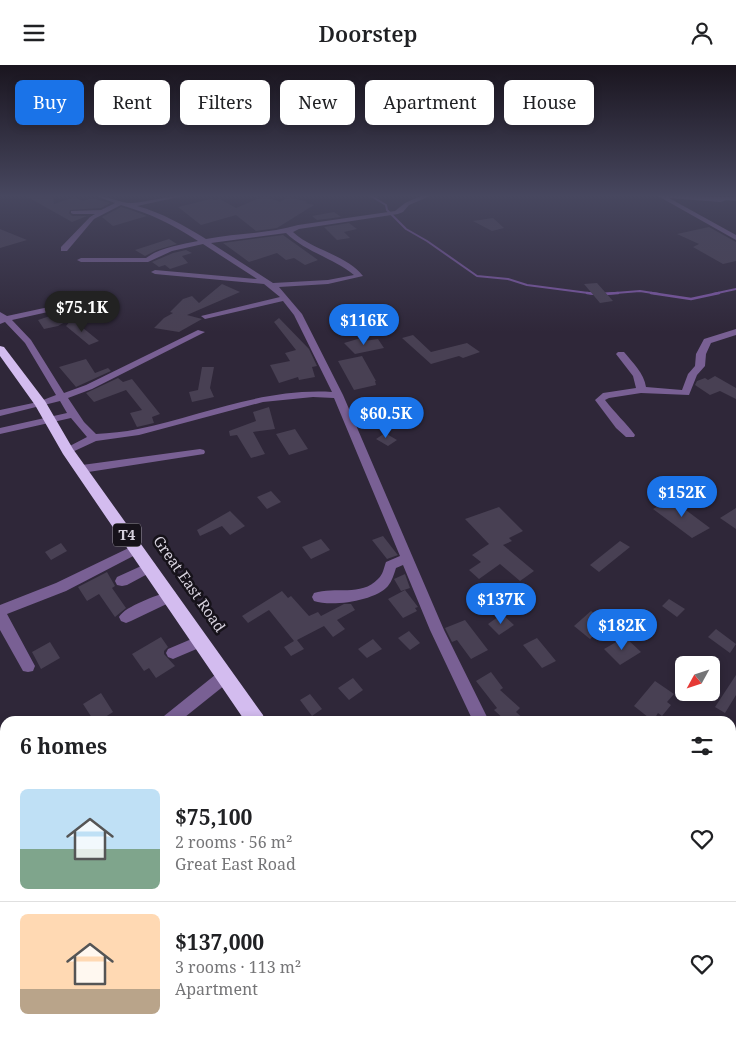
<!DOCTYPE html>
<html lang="en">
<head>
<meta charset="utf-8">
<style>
	:root { --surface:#fff; --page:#f2f2f2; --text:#202124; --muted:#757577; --line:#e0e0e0; --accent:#1a73e8 }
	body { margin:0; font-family:"Noto Serif",serif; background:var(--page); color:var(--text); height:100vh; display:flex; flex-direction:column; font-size:19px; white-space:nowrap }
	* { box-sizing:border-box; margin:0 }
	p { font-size:16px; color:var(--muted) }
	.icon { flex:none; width:28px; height:28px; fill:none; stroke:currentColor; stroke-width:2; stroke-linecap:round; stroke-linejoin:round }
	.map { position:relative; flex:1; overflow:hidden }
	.panel { position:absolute; left:0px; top:651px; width:736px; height:321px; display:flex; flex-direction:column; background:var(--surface); border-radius:15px 15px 0 0; box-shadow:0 2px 8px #0003 }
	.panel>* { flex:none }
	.banner { position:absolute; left:15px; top:15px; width:706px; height:45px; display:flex; gap:10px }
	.needle { width:32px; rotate:230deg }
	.fabs { position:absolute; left:675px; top:591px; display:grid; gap:10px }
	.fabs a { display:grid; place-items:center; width:45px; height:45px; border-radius:8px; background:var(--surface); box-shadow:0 2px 8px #0003; font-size:25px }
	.price { position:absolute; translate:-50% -42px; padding:0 11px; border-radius:18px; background:var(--accent); color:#fff; font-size:16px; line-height:32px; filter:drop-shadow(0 1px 2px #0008) }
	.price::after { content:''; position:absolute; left:50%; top:30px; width:15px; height:11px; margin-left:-8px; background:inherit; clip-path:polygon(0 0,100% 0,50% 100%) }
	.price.active { background:#222; color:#fff }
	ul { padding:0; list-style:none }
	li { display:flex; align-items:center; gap:15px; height:125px; padding:0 20px }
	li+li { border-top:1px solid var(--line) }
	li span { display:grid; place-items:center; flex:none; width:140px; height:100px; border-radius:8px; color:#555 }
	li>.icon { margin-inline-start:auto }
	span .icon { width:60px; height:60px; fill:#fffc; stroke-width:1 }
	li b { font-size:21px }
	h2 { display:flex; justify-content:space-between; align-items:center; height:60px; padding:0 20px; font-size:21px }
	.pill { padding:0 18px; border-radius:8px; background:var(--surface); box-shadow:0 2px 8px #0003; font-size:18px; line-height:45px }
	.pill.active { background:var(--accent); color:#fff }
	header { display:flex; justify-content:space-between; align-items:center; height:65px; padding:0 20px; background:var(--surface); font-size:22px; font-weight:600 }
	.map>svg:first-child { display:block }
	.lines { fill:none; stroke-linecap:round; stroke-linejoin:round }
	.stream-far1 { stroke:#7f58a7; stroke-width:2 }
	.stream { stroke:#7f58a7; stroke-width:2.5 }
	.building { fill:#484053 }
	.minor { fill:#796094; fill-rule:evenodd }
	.highway { fill:#d3bcef; fill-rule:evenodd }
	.labels { text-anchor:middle; stroke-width:5; stroke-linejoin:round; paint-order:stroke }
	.shield { fill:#16121a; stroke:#9c98a2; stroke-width:1 }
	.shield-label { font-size:14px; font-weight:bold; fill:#d6d1dd }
	.street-label { font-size:15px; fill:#d6d1dd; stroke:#16121a }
</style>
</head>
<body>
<header><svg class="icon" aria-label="menu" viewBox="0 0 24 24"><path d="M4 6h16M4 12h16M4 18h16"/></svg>Doorstep<svg class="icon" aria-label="person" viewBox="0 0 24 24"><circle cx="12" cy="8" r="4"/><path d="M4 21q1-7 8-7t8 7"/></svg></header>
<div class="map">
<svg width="736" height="972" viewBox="0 0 736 972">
	<rect width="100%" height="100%" fill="#2f2739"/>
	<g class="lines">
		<path class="stream-far1" d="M371,131L386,140L387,145L406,164L427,176L477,211L508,214L527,220L596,229
			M603,229L640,226L659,229
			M713,229L736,224"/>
		<path class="stream" d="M587,228L596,229
			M651,228L691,234L719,228
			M603,229L618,228"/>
	</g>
	<path class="building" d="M26,131H53L54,139L75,132L83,136L92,133L110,138L101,143L70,145L69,148L72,151H87L72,157Z
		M264,131L280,137L288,132L308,137L305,138L314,140L277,163L256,166L236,150L201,160L178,142L211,134L215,135L220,134L236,143Z
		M121,142L131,145L147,151L113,161L102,152Z
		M334,147L341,152L317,155L312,151Z
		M493,153L504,163L492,166L473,156Z
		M349,158L357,164L344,167L350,173L337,175L324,162Z
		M709,162L736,177V196L723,199L693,182L699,179L677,169Z
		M0,164L27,175L0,183Z
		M283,170L318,195L305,200L294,193L286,195L277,188L249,197L223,178Z
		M169,174L177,179L157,185L145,191L135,185Z
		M186,185L192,188L182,191L188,198L170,204L165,200L159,202L152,197L173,188Z
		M597,218L613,236L600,238L584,219Z
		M222,219L240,227L187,250L202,254L179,267L154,263L164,253L173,248L170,247L183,234L192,231L199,238Z
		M74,243L79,249L58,261L44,264L38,255L50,251L48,249Z
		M279,253L309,284L317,301L312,302L315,312L299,315L298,312L279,318L270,300L290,296L285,288L296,285L274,257Z
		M72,254L99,276L89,280L66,261Z
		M413,270L431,287L467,278L480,287L463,293L459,291L431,299L402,273Z
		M361,273L364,276L378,274L384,283L355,289L344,278Z
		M362,291L376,316H375L376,320L354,325L338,296Z
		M86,294L95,308L108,303L111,306L76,322L59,302Z
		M202,302H214L210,323L214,332L192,337L189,327L198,325Z
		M715,311L736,323V334L720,326L710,330L695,320L697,316L705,313L708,315Z
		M118,313L123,317L132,314L160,349L152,352L154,358L137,362L130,348L142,345L126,325L94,337L86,328Z
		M269,342L275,364L253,367L265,389L251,393L237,370L230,371L229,366L256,356L253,347Z
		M295,364L308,384L289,390L276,369Z
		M385,368L397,375L388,381L376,374Z
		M271,426L281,437L267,444L257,432Z
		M671,434L710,463L692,473L653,444Z
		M499,442L523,466L509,473L512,476L503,480L534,506L520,516L500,499L479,514L469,505L481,497L472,490L489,479L465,454Z
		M736,443V464L720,453Z
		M230,446L245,461L230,470L222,461L200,471L197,465Z
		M383,471L397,489L398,490L387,494L372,475Z
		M321,474L330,485L311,494L302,482Z
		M620,476L630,482L599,507L590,500Z
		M61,478L67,486L51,495L45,487Z
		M107,507L115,521L112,523L126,543L115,552L99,529L87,536L78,522Z
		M405,509L410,523L401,526L394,514Z
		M405,525L418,542L415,543L417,546L403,553L388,534Z
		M282,526L288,533L291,531L309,551L318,547L321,551L344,539H351L355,545L337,555L345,564L333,572L324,561L297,575L304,584L291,591L284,582L294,576L269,545L248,558L242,551Z
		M669,534L685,544L677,552L662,541Z
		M591,546L608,558L590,574L574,561Z
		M502,549L514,560L499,570L488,559Z
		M465,555L488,585L471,594L457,575L452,577L445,563Z
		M716,564L736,579L730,588L708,572Z
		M409,566L420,578L410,585L398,573Z
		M161,572L168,582L164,586V589L175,601L156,613L149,603L144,606L132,589Z
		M625,572L641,587L620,600L604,584Z
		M537,573L556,596L542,603L523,580Z
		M373,574L382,584L367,593L358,584Z
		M50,577L60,593L41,604L32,587Z
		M491,607L503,623L500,625L520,643L516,647L526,656H506L494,645L497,643L476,616Z
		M736,610V630L725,648L715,642Z
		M353,613L363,625L349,635L338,623Z
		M655,616L674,629L667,637L671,640L662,651L658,648L653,656L634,641Z
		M101,628L113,647L99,656H94L83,639Z
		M310,629L322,644L312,651L300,635Z"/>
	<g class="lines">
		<path class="minor" d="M96,131C108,131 120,138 131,138C149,137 165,131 183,131L137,141C163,148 183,160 206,174C236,168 268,169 298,160L395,146L405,138L421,131H430L409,140L403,147L398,149L299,164L293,167C312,185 347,190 363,211L328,219L279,222L302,249L343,330L444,565L489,656H473L430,565L403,500L396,503C394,509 392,516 388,521C375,536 332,542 314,536L312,532L314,528C335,521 361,532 378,514C383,510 384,502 386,497L400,491L334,333L313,332L263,337L139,370L96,376L68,389L64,388L63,386L64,384L87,372L71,353L0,369V363L67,348L60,336L0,351V345L38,337L56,330L25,278L5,257L0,259V247L7,251L72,237L76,239L75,241L12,255L31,275L64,328L86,320L198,265L205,267L92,324L68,333L84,357L96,369C110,368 124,367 138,364C203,350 264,323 332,327L294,250L283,236L205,254L201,251L280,232L264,219L155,209L151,207L155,205L257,214L203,179L172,186L148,197H81L77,195L81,193H146C161,182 180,180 198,176C172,159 151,149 121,140L94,154L67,186H61V182L90,152L95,149H73L71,148V146L101,145L115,138ZM286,168C306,187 333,193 354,210L328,215L273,218L211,178Z
			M658,131L736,132V136L726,135L721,137L669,133L736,170V175Z
			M736,264V270L711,278L706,289L705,301L697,310L689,330L641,328L609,333L605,335C615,348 626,358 635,370L634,372H626L616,363L595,335L603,328L636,323L633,311L616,289L618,287H624C633,298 644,308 646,322L682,325L688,309L695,301L696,289L704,274Z
			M200,384L204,385L205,387L204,389L82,408L76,404L82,400Z
			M137,479L141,481L143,484L141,487L66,526L7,549L35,601L33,606L28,607L23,606L0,565V540L56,518Z
			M150,497L155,499L156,502L155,505L127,520L122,521L117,520L115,516L117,512Z
			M170,526L175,527L177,531L175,535L131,556L126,558L121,556L119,552C125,541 158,530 170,526Z
			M201,570L206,572L208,576L206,580L173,594L168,592L166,588L168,584Z
			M225,604L230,606L232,611L230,616L180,656H161L164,651L220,606Z
			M736,714V734L731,736V716Z
			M5,808V829L0,831V810Z
			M5,908V929L0,931V910Z
			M65,968H88L90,972H67Z
			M287,968H313L311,972H285Z
			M399,968H423L421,972H397Z
			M603,968H625L627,972H605Z"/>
		<path class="highway" d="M0,281L4,282L45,336L73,384L263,650L265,656H245L63,389L35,340L0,291Z
			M459,968H486L488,972H461Z"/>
	</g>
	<linearGradient id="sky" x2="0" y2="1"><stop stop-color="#1a151f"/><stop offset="0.49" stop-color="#47475f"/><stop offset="1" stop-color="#47475f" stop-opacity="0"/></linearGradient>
	<rect width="736" height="267" fill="url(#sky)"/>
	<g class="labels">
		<rect class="shield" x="113" y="458.5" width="28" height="23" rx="4"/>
		<g class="shield-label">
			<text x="127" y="475">T4</text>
		</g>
		<g class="street-label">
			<text transform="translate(189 519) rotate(55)" y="5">Great East Road</text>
		</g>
	</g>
</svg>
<div class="fabs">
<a><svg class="needle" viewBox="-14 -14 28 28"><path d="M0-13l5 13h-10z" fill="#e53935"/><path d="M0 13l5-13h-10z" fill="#757577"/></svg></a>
</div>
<b class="price active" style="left:82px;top:268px">$75.1K</b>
<b class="price" style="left:364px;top:281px">$116K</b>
<b class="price" style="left:386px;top:374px">$60.5K</b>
<b class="price" style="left:682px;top:453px">$152K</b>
<b class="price" style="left:501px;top:560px">$137K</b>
<b class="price" style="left:622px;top:586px">$182K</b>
<div class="banner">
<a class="pill active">Buy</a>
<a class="pill">Rent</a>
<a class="pill">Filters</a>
<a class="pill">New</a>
<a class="pill">Apartment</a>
<a class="pill">House</a>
</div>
<section class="panel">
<h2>6 homes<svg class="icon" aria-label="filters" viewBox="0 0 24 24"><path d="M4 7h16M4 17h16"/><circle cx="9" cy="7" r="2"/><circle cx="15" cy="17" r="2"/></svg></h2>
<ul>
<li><span style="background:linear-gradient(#bfe0f5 60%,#7fa58c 0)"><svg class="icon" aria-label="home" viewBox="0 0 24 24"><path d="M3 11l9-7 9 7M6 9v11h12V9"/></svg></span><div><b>$75,100</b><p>2 rooms · 56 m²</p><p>Great East Road</p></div><svg class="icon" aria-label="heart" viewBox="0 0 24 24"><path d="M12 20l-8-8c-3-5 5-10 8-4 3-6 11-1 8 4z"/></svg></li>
<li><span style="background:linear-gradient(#ffd9b3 75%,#b9a48a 0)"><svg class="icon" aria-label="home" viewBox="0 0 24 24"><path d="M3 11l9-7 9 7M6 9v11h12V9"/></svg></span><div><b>$137,000</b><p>3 rooms · 113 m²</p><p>Apartment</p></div><svg class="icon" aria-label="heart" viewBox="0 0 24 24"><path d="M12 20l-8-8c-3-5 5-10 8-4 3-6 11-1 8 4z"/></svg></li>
</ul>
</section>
</div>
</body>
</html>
